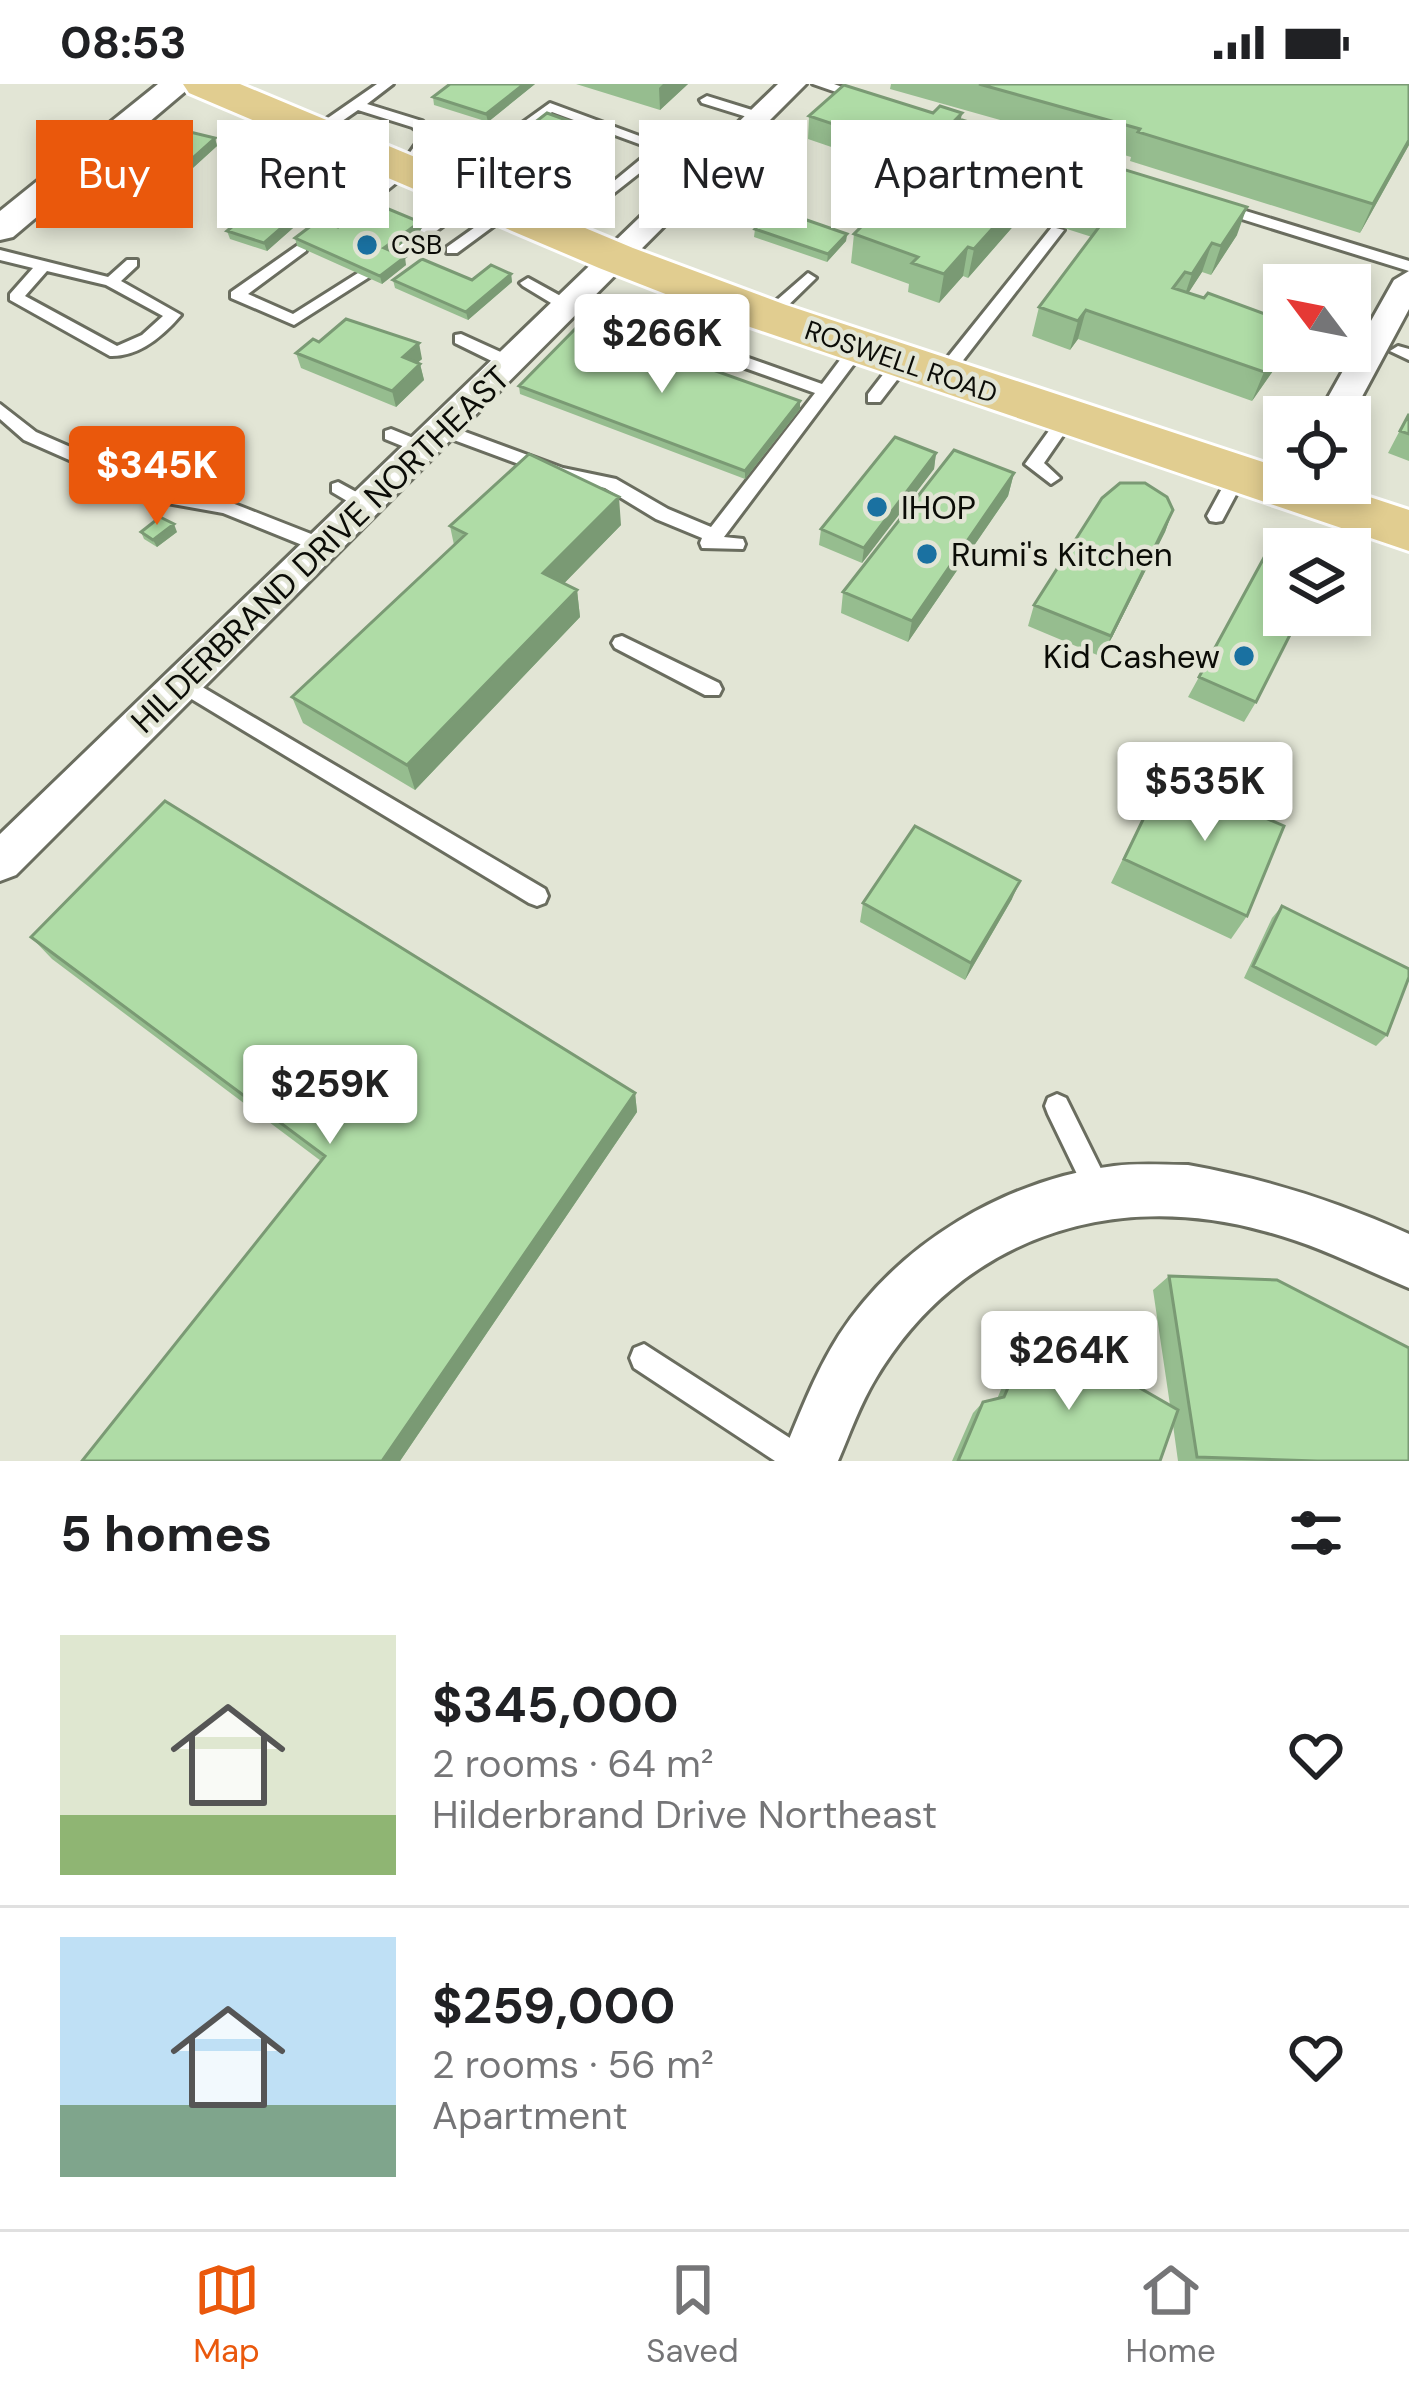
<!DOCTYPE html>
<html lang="en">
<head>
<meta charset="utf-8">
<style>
	:root { --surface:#fff; --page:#f6f6f6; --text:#202124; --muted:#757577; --line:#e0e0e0; --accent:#ea580c }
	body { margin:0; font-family:"DM Sans",sans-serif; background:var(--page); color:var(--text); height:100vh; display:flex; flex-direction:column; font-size:45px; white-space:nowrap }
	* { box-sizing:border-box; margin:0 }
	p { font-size:39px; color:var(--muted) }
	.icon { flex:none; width:66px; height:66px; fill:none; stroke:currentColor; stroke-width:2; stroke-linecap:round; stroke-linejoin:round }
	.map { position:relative; height:1377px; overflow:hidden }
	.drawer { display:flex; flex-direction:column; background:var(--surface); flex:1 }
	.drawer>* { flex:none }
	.top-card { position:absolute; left:36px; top:36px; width:1338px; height:108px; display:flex; gap:24px }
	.needle { width:78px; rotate:302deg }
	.tools { position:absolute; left:1263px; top:180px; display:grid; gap:24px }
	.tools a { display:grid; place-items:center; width:108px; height:108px; border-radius:0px; background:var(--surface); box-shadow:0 6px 18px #0003; font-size:60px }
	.price { position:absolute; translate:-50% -102px; padding:0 27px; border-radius:12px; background:#fff; color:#222; font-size:39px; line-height:78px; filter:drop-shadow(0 3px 6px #0008) }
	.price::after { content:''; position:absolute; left:50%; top:72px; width:36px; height:27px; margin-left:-18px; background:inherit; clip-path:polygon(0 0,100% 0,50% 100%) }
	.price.selected { background:var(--accent); color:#fff }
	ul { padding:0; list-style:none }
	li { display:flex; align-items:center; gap:36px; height:300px; padding:0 60px }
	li+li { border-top:3px solid var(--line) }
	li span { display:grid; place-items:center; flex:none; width:336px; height:240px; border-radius:0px; color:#555 }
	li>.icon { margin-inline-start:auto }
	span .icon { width:144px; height:144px; fill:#fffc; stroke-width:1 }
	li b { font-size:51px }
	h2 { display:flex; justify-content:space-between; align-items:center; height:144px; padding:0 60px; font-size:51px }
	.chip { padding:0 42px; border-radius:0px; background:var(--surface); box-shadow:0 6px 18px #0003; font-size:42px; line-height:108px }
	.chip.selected { background:var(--accent); color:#fff }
	.status { display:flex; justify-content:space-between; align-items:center; height:84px; padding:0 60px; background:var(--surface); direction:ltr }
	.status svg { height:33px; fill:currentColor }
	.tab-bar { display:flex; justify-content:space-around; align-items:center; height:168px; border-top:3px solid var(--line); background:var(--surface); font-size:33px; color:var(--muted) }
	.tab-bar a { display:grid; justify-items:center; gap:6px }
	.tab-bar .selected { color:var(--accent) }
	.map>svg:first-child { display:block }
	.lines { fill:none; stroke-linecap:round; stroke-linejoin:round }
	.service-casing { stroke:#6a6d5f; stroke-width:6 }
	.minor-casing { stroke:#6a6d5f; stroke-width:6 }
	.tertiary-casing { stroke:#6a6d5f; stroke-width:6 }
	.primary-casing { stroke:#fff; stroke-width:6 }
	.service { fill:#fff; fill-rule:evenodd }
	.minor { fill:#fff; fill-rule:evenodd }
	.tertiary { fill:#fff; fill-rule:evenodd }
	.primary { fill:#e1cd90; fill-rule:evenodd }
	.wall { fill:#96bd8f }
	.shaded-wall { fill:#7a9a74 }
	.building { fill:#afdca6; stroke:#7a9a74; stroke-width:3 }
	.poi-dot { fill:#1a71a1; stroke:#e2e5d5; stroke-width:4.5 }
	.labels { text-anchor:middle; stroke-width:9; stroke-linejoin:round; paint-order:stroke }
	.far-poi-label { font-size:27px; fill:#0b0c07; stroke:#e2e5d5; text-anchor:start }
	.far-street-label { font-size:27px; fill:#0b0c07; stroke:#e2e5d5 }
	.poi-label { font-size:33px; fill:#0b0c07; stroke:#e2e5d5; text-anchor:start }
	.street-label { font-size:33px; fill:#0b0c07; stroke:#e2e5d5 }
</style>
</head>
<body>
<div class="status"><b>08:53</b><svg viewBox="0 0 49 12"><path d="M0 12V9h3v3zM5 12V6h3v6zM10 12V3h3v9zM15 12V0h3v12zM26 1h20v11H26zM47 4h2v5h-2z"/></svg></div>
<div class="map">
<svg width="1409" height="1377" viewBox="0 0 1409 1377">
	<rect width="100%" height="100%" fill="#e2e5d5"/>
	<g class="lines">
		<defs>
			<path id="service" d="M377,0H393L367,20L422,37L435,49C416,94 367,119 330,147H320V141C354,115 403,91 421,50L412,43L358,26L322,51H312V45Z
				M813,0H834L872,14L865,18Z
				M707,12L765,30L767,33L760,37L702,19L700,16Z
				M550,19L718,81L711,85L665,69L604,117L518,86L396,177H386V171L507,81L490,68V62ZM552,28L653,65L602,107L521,78L504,65Z
				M287,34L299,37L245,87H235V81Z
				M693,91H703L731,104L724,108L693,97Z
				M1216,121H1226L1409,177V187L1216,127Z
				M502,124L514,127L457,169H447V163Z
				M1052,143L1064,146L947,297H935V289Z
				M301,159L306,161V167L248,210L293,230L358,189L363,187L371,192L294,241L231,214V208Z
				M0,166L108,193L127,176H137V182L121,197L181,231C163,252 139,273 110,272L10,216V210L33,184L0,176ZM47,187L106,201L163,232L142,251L117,262L25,212Z
				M808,189L816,194L813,197L774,235H762V229Z
				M528,194L566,215L579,214L822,300L852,260L858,259L866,264L724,453L743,455L745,460L743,465L702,464L700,459L702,454L656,435L605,404L554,393L435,349L432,345L441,339L563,384L616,395L668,425L711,443L815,309L574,223L561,225L523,202L520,199Z
				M461,250L516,275L518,279L516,283H504L455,259V251Z
				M1398,262L1409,265V276L1390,267Z
				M901,274L909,279L907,283L880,318H868V310L895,275Z
				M0,320L36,348L176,409L232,419L329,457L331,462L322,469L223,429L167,419L24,356L0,335Z
				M1067,328L1075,334L1044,379L1060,394L1051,400L1025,380L1061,330Z
				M391,345L428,360L431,364L422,370L385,355V347Z
				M1238,384L1247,390L1222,437L1216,438L1210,437L1207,432L1232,386Z
				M338,398L371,416L374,420L371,424H359L332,408V400Z
				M1363,425L1372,431L1359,470L1350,477V465H1342L1354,431Z
				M622,552L719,599L722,605L719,611H705L615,564L612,559L615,554Z
				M182,591L545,805L548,812L545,819L537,822L529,819L175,605L172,599L175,593Z
				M1057,1010L1066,1014L1108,1099L1112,1108L1108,1117L1099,1121L1090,1117L1048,1030L1045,1022L1048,1014Z
				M644,1260L810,1367L814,1377H775L634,1284L630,1274L634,1264Z"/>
			<path id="minor" d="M778,0H806L16,791L0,797V750Z
				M1409,187V225L1350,335L1317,333L1394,196Z
				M1188,1081C1266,1095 1336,1117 1409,1150V1204C1361,1184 1315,1160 1264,1147C1111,1104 959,1155 876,1294C860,1320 850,1349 838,1377H780C798,1335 814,1290 839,1251C899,1159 1005,1096 1114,1082C1138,1079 1163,1081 1188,1081Z"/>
			<path id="tertiary" d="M158,0H194L13,153L0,156V127Z"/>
			<path id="primary" d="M183,0H240L633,164L786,221L1284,385V399H1327L1409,426V467L750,243L599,184L189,9Z"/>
		</defs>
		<use href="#service" class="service-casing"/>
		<use href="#minor" class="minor-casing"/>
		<use href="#tertiary" class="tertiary-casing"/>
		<use href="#primary" class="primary-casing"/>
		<use href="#service" class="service"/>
		<use href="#minor" class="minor"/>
		<use href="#tertiary" class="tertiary"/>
		<use href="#primary" class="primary"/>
	</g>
	<path class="wall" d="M450,0H535L488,38L434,21L433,13Z
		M576,0H688L660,26Z
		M891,0H1409V61L1360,149L1130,77L1131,73L890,5Z
		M933,29L961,37L1237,151L1211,191L1202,188L1188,209L1284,271L1252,317L1078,255L1070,266L1032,252L1039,223L1092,153L1023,131L968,194L963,192L939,219L908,208L909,200L851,179L854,150L883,134L884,126L921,94V90L919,93L808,55L809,32Z
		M525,46L614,61L570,90L551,83L550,75L561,67L526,53Z
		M215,54L217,62L161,113L110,100L106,93Z
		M325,106L327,114L267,167L230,155L227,147Z
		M420,138L421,146L392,167L406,181L382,200L297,162L295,154L338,143Z
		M755,145L847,150L846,157L827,178L754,153Z
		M511,190L512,198L468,236L395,204L393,196H472Z
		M319,258L422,275L417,279L420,280L424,296L396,323L301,284L296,269Z
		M519,302L800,317V325L745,395L520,310Z
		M1409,329V377L1388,369Z
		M936,369L934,385L862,479L819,461L821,445Z
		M1014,389L1008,412L908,558L841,529L843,508Z
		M1173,426L1165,448L1102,573L1028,542L1034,521Z
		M621,441L564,499L577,506L580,533L415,706L303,639L292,613L454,461L450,442Z
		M141,448H177L157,463L144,455Z
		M1199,593L1256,618L1244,638L1188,613Z
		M1164,691L1247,832L1231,855L1111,799Z
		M1012,815L965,896L860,838L863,819Z
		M1282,822L1387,951L1376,962L1244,894L1272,834Z
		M31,853L635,1009L637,1028L400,1377H82L321,1077L52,875Z
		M1169,1192L1409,1377H1178L1173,1341L1160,1377H952L973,1329L983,1318L997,1315L1022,1256L1034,1243L1170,1321L1153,1206Z"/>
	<path class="shaded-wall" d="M524,0H535L488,38L486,30Z
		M663,0H688L660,26L659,4Z
		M962,29L958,51L923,76L921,90L919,93L922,70Z
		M613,53L614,61L570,90V83Z
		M215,54L217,62L161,113L158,105Z
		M1409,56V61L1360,149L1373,120Z
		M1030,103L1023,131L968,194L974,165Z
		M325,106L327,114L267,167L264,159Z
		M1247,123L1237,151L1211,191L1221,162Z
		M420,138L421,146L386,171L384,164Z
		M847,150L846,157L827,178L828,170Z
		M1212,159L1202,188L1182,219L1192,190Z
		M968,163L963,192L939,219L944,190Z
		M405,173L406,181L382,200L380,192Z
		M511,190L512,198L468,236L466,228Z
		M1086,226L1078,255L1070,266L1078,237Z
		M419,259L422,275L406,289L403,273Z
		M1284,260L1286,267L1284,271L1252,317L1264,288Z
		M420,280L424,296L396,323L392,307Z
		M800,317V325L745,395V387Z
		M936,369L934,385L862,479L864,464Z
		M1014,389L1008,412L908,558L912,537Z
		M619,413L621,441L547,517L543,489Z
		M1173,426L1165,448L1102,573L1111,552Z
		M174,440L177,448L157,463L153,456Z
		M577,506L580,533L415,706L407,681Z
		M1020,797L1012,815L965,896L971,879Z
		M635,1009L637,1028L400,1377H382Z"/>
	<path class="building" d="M450,0H524L486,30L433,13Z
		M979,0H1409V56L1373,120L1138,48L1140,45Z
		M844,1L933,29L940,22L962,29L922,70L809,32Z
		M547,29L613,53L570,83L550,75L568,62L525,46Z
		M962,36L1247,123L1221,162L1212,159L1192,190L1185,188L1173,204L1204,214L1208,209L1284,237V260L1264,288L1086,226L1078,237L1039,223L1111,127L1030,103L974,165L968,163L944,190L912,179L918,173L854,150L874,130L884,134L891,128L884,126L917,92L923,94L935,82L923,76Z
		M165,42L215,54L158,105L106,93Z
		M297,88L325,106L264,159L227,147Z
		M374,119L420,138L384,164L405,173L380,192L295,154L320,135L338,143Z
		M775,125L847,150L828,170L755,145Z
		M422,175L472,196L491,181L511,190L466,228L393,196Z
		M346,235L419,259L403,273L420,280L392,307L296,269L313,255L319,258Z
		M581,239L800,317L745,387L519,302Z
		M1409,330V350L1400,347Z
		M895,353L936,369L864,464L821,445Z
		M954,366L1014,389L912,537L843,508Z
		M529,370L619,413L543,489L577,506L407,681L292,613L466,450L450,442Z
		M1120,399H1145L1167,413L1173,426L1111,552L1034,521L1102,414Z
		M160,433L174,440L153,456L141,448Z
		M1266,470L1284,477V531H1300L1256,618L1199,593Z
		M1165,690L1284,742L1247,832L1124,775Z
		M165,717L635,1009L382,1377H82L325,1072L31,853Z
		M915,742L1020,797L971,879L863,819Z
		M1282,822L1409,885V893L1387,951L1253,882Z
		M1169,1192L1277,1196L1409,1264V1377H1317L1197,1373Z
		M1034,1243L1178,1326L1160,1377H958L983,1318L1004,1313Z"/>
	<g class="poi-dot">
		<circle cx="367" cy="161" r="12"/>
		<circle cx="877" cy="423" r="12"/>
		<circle cx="927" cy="470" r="12"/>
		<circle cx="1244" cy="572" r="12"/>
	</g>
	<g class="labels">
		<g class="far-poi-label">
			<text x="391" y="170">CSB</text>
		</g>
		<g class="far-street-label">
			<text transform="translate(901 278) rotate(19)" y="9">ROSWELL ROAD</text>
		</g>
		<g class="poi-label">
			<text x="901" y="435">IHOP</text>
			<text x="951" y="482">Rumi's Kitchen</text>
			<text x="1220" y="584" text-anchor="end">Kid Cashew</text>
		</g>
		<g class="street-label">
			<text transform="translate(320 465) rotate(-44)" y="12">HILDERBRAND DRIVE NORTHEAST</text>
		</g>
	</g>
</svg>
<div class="tools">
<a><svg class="needle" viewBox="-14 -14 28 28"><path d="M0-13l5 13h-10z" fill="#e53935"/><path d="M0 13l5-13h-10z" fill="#757577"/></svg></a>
<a><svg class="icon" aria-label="locate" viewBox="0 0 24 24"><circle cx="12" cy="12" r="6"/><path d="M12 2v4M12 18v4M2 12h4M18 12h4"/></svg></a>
<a><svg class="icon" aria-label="layers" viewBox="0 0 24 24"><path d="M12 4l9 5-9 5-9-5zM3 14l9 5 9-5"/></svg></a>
</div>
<b class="price" style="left:662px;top:312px">$266K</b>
<b class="price selected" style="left:157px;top:444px">$345K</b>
<b class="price" style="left:1205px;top:760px">$535K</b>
<b class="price" style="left:330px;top:1063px">$259K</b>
<b class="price" style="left:1069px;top:1329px">$264K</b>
<div class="top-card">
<a class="chip selected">Buy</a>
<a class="chip">Rent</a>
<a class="chip">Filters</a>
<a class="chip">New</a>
<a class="chip">Apartment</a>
</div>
</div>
<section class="drawer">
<h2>5 homes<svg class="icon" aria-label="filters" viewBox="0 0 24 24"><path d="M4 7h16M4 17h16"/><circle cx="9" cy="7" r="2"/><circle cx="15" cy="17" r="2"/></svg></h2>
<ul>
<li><span style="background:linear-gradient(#dfe7d0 75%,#8fb573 0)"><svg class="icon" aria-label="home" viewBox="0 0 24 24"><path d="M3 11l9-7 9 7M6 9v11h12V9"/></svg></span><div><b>$345,000</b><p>2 rooms · 64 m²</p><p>Hilderbrand Drive Northeast</p></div><svg class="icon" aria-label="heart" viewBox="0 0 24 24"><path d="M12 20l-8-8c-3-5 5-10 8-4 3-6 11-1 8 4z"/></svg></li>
<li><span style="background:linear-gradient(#bfe0f5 70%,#7fa58c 0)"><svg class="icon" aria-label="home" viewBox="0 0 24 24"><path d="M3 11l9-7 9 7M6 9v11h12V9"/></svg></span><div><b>$259,000</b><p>2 rooms · 56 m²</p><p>Apartment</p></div><svg class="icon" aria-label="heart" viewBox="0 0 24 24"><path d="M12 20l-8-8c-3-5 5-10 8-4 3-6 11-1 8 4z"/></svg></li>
</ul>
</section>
<nav class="tab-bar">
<a class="selected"><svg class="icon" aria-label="map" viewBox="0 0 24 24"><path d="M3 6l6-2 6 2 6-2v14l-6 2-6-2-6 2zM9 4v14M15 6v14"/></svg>Map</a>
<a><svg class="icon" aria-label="saved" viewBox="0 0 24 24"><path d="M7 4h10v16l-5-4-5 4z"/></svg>Saved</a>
<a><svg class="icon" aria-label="home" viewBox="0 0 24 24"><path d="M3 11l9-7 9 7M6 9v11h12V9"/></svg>Home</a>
</nav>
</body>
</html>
